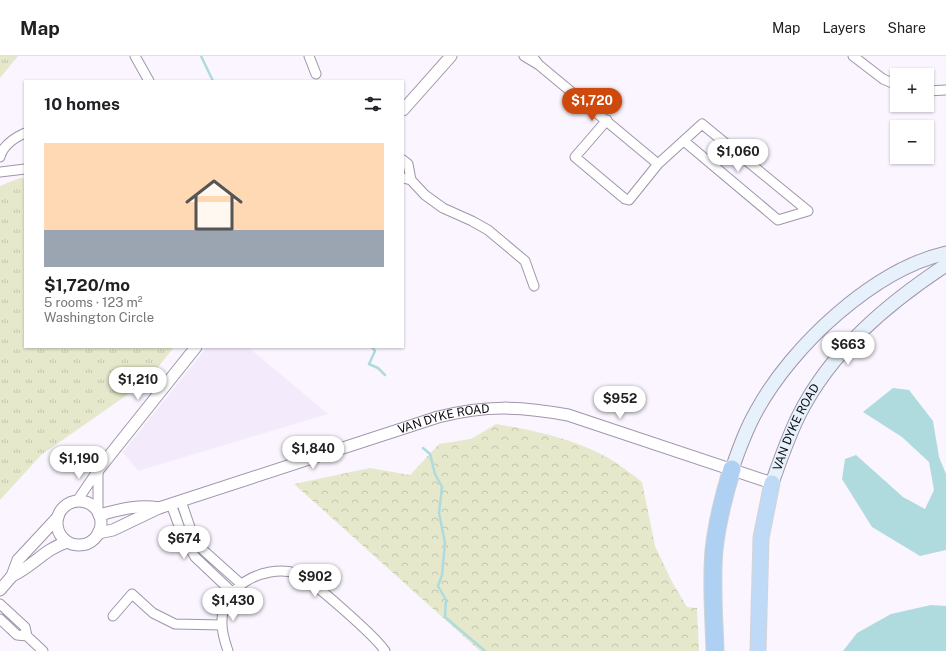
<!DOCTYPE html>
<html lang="en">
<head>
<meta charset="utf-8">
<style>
	:root { --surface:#fff; --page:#f2f2f2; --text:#202124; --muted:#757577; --line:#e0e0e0; --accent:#cf490c }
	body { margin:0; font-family:"Public Sans",sans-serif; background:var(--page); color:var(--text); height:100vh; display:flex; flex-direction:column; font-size:15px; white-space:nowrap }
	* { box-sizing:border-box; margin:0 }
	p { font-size:13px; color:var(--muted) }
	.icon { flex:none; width:22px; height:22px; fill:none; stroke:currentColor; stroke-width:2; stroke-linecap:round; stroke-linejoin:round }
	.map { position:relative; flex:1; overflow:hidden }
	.details { position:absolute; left:24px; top:24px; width:380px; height:268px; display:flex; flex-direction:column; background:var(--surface); border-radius:0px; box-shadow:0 1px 3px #0004 }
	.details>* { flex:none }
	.tools { position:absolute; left:890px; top:12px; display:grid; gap:8px }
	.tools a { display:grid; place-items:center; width:44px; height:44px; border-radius:0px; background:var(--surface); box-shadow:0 1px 3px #0004; font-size:20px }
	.price { position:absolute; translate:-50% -34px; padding:0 9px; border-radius:14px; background:#fff; color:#222; font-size:13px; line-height:26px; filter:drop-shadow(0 1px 2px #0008) }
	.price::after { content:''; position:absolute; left:50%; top:24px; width:12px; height:9px; margin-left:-6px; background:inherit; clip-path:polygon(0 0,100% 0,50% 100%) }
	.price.on { background:var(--accent); color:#fff }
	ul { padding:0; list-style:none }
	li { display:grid; align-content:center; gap:8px; height:212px; padding:0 20px }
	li+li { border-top:1px solid var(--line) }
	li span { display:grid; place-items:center; height:124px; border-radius:0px; color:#555 }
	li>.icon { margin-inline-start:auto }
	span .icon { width:72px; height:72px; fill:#fffc; stroke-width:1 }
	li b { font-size:17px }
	h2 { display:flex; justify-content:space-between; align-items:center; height:48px; padding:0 20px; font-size:17px }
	header { display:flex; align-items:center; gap:24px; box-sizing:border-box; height:56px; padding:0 20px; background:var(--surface); border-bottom:1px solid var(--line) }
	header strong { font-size:19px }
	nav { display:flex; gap:22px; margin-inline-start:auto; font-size:14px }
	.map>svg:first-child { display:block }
	.built { fill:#f3eafb }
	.grass { fill:url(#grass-tufts) }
	.forest { fill:url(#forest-crowns) }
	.water { fill:#afdbdf }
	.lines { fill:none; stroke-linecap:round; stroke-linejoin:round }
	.stream { stroke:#afdbdf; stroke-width:2.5 }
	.minor-casing { stroke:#a095aa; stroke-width:11 }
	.tertiary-casing { stroke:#a095aa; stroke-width:13 }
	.secondary-casing { stroke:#a095aa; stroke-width:15 }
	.trunk-casing { stroke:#d3d3d4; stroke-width:17 }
	.motorway-casing { stroke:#d3d3d4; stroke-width:19 }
	.minor { stroke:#fff; stroke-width:9 }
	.tertiary { stroke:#fff; stroke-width:11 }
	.secondary { stroke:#e6f1fb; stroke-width:13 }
	.trunk { stroke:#bedaf6; stroke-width:15 }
	.motorway { stroke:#add0f3; stroke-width:17 }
	.labels { text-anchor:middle; stroke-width:3; stroke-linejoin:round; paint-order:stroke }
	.street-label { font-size:12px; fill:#0d0910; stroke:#fff }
</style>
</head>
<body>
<header>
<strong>Map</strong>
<nav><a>Map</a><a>Layers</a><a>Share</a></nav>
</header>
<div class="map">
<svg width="946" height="595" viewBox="0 0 946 595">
	<defs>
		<pattern id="grass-tufts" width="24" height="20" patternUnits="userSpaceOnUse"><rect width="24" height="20" fill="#e5e8cb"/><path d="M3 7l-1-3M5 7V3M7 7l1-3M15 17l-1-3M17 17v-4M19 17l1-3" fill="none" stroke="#c3c6ad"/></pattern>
		<pattern id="forest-crowns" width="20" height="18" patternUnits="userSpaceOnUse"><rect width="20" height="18" fill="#e5e8cb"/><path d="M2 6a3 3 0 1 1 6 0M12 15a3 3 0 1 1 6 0" fill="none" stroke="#c3c6ad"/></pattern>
	</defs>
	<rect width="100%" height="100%" fill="#faf5fe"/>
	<path class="built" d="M207,291H248L328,358L138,415L123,396Z"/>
	<path class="grass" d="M0,0H18L0,22Z
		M20,122H25V291H174L147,325L41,399L0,444V130Z"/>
	<path class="forest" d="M496,368C537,375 579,384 615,406C624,412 633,419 642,426L655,490L672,526L687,551L697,552L699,595H480L294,428L370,412L410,419L439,388L471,383Z"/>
	<path class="water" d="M893,332L909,334L933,365L939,401L946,418V494L920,500L872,471L842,423L845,403L856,399L903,441L925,453L934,434L929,406L902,381L863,356Z
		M931,549L946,550V595H843L857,577L891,558Z"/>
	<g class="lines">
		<path class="stream" d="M201,0L213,25
			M372,291L375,295L369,308L378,312L385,319
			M423,392L430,398L435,418L442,431L439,457L445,487L442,519L438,530L446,544L445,561L485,595"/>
		<defs>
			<path id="minor" d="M135,0L149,25
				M309,0L316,18
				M524,0L539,9L532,0
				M853,0L883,23L897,29
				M539,9L658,108
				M927,35L946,34
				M607,64L575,101L625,143L629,144L658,108L702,68L808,155
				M684,85L778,164L808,155
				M0,101C3,89 14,82 25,77
				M403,104L408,108L411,124
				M0,116L25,113
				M403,122L411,124L425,139L443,152L472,165L488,174L525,205L534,230
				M77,445L98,414
				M181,445L192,477L202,493L241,528
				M171,448L183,481L195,501L232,536
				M98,456V414
				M0,548L25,571L27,580
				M113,560L132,538L153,557L175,568L222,569
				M0,563L17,579L27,580L43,595
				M228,595C225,586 222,578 222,568C220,531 263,508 296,517C310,522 377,582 385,595"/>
			<g id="tertiary">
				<path d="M403,54L451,0"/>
				<path d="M98,414L196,291"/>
				<circle cx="79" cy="467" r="22"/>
				<path d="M99,459C119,454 138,448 159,452"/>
				<path id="s1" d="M98,477L113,474L159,452L438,361C486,349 520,350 568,359L772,427"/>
				<path d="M12,520C35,509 43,494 67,486"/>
				<path d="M0,534L12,520L18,504L58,461"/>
			</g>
			<g id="secondary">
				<path d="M732,413C739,393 746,373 757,354C792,290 873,214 946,197"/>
				<path id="s2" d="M772,427C780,405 788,381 799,359C831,295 887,248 946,209"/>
			</g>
			<path id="trunk" d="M758,595L761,482L772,427"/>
			<path id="motorway" d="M715,595C714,561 711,527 714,494C717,466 724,439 732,413"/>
		</defs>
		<use href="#minor" class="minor-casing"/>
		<use href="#tertiary" class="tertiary-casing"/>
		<use href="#secondary" class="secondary-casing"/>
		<use href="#trunk" class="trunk-casing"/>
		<use href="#motorway" class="motorway-casing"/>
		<use href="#minor" class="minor"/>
		<use href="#tertiary" class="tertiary"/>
		<use href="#secondary" class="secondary"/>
		<use href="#trunk" class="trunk"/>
		<use href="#motorway" class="motorway"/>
	</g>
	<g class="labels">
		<g class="street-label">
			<text dy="4" stroke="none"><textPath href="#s1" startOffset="365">VAN DYKE ROAD</textPath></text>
			<text dy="4" stroke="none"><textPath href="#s2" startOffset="61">VAN DYKE ROAD</textPath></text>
		</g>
	</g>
</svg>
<div class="tools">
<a>+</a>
<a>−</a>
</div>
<b class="price on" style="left:592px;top:66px">$1,720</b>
<b class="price" style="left:738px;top:117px">$1,060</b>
<b class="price" style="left:848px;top:310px">$663</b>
<b class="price" style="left:138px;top:345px">$1,210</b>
<b class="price" style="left:620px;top:364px">$952</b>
<b class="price" style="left:313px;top:414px">$1,840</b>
<b class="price" style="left:79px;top:424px">$1,190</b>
<b class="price" style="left:184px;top:504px">$674</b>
<b class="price" style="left:315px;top:542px">$902</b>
<b class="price" style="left:233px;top:566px">$1,430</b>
<section class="details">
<h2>10 homes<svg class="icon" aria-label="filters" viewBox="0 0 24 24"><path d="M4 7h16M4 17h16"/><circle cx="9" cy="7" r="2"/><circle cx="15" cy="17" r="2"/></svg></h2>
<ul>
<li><span style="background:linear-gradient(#ffd9b3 70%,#9aa5b1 0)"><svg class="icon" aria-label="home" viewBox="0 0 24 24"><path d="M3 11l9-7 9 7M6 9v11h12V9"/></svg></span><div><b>$1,720/mo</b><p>5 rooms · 123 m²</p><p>Washington Circle</p></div></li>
</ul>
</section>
</div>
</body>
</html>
